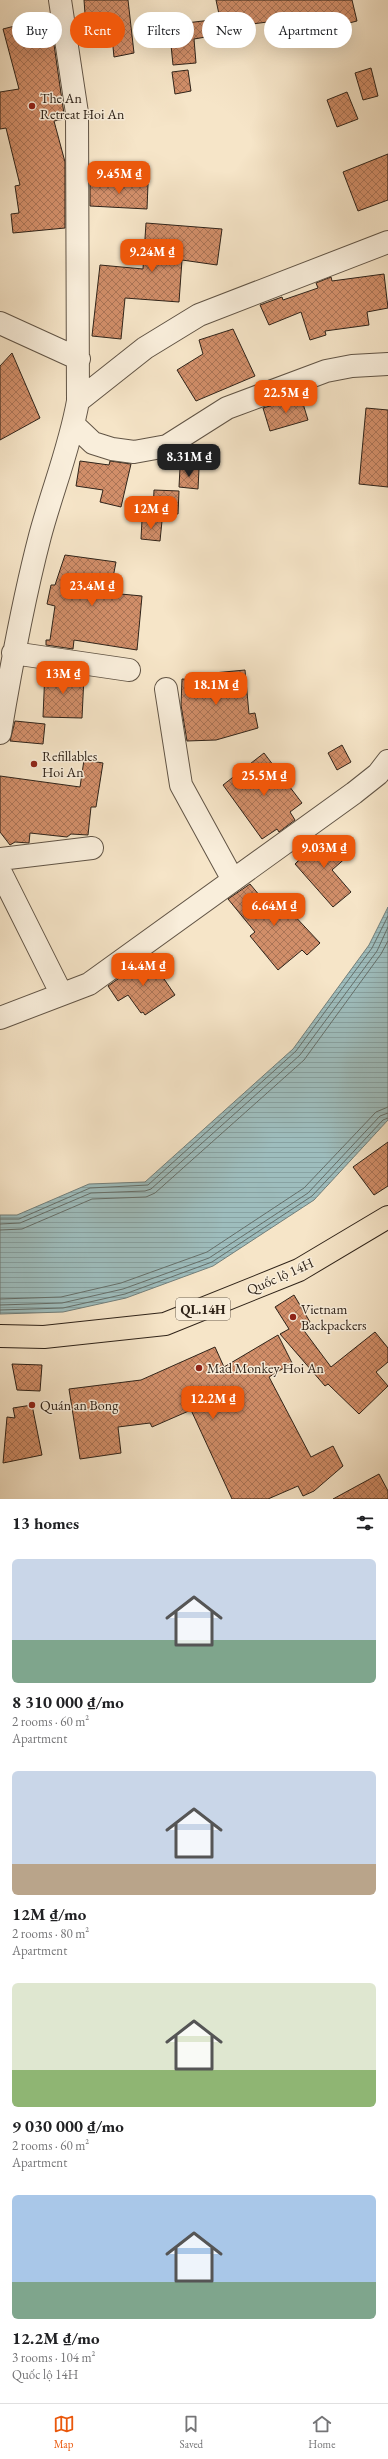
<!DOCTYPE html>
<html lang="en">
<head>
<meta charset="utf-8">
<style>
	:root { --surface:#fff; --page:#f2f2f2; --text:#202124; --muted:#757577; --line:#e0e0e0; --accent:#ea580c }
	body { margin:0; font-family:"EB Garamond",serif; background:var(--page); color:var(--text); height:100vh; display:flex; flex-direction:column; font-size:15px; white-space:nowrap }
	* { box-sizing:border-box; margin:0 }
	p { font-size:13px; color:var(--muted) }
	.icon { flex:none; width:22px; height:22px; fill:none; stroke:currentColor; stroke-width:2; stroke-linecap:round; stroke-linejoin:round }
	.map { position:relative; height:1499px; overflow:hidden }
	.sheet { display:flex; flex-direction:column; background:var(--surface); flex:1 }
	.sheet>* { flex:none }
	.banner { position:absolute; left:12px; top:12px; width:364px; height:36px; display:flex; gap:8px }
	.price { position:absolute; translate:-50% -34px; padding:0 9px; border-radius:8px; background:var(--accent); color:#fff; font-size:13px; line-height:26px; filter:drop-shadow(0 1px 2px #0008) }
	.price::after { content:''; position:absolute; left:50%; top:24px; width:12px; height:9px; margin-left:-6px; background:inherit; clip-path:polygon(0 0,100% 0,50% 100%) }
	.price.active { background:#222; color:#fff }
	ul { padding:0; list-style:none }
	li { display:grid; align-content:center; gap:8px; height:212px; padding:0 12px }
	li span { display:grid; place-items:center; height:124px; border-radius:6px; color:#555 }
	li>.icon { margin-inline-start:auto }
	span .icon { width:72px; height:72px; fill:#fffc; stroke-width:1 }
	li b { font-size:17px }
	h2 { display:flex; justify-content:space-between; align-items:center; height:48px; padding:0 12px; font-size:17px }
	.tag { padding:0 14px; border-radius:18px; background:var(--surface); box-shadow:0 4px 16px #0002; font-size:14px; line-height:36px }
	.tag.active { background:var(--accent); color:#fff }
	.tabs { display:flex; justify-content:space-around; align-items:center; height:56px; border-top:1px solid var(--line); background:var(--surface); font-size:11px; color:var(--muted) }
	.tabs a { display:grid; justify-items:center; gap:2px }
	.tabs .active { color:var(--accent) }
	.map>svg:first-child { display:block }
	.water { fill:url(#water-rules); stroke:#727f7b }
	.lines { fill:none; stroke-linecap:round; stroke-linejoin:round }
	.shore { stroke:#66706b; stroke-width:1 }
	.building { fill:url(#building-cross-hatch); stroke:#2f2319 }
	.minor-casing { stroke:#615445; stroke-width:24 }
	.major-casing { stroke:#2f2319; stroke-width:24 }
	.minor { stroke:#f9eedb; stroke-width:22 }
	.major { stroke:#f6e5c8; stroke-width:22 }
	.poi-dot { fill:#8f2418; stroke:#f9eedb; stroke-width:1.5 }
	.labels { text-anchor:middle; stroke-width:3; stroke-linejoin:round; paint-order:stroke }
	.shield { fill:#f9eedb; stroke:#6c6053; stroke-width:1 }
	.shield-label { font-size:13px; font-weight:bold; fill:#2f2319 }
	.poi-label { font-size:14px; fill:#2f2319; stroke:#f9eedb; text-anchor:start }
	.street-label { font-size:14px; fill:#2f2319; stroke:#f9eedb }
</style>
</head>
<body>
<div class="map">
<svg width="388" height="1499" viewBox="0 0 388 1499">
	<defs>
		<pattern id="water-rules" width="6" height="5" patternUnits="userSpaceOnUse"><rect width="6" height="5" fill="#9ebdbd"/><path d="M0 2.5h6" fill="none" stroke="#88a2a2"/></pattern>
		<pattern id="building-cross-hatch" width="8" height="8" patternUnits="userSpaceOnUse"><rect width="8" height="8" fill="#d18e69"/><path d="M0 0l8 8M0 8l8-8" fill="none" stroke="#aa7456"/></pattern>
	</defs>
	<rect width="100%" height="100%" fill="#f6e5c8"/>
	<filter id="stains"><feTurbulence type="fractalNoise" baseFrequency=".005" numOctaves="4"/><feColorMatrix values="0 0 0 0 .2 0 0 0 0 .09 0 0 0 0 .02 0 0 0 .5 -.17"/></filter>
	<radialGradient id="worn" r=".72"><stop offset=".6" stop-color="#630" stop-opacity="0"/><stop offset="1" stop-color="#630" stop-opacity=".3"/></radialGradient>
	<path class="water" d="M388,907V1120L314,1200L213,1266L126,1298L63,1312L0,1314V1215H17L89,1184L145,1182L293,1049L369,945Z"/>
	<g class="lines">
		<path class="shore" d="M0,1219H19L90,1188L148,1185L296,1051L372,948L388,916
			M0,1224L20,1223L91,1193L145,1191L151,1189L300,1055L377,951L388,927
			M0,1230L22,1229L92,1199L146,1197L155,1193L304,1060L381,954L388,941
			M0,1299L61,1297L121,1283L207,1252L304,1188L376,1112L388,1107
			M0,1305L62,1303L123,1289L209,1258L308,1193L380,1116L388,1113
			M0,1310L63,1308L125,1294L212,1262L312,1196L383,1120L388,1118"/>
	</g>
	<path class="building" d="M84,0H128L134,53L114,57L111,27L86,28Z
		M216,0H352L357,21L337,26L334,17L300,22L299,18L252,24L253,29L194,39L196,63L173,65L169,25L220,19Z
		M50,17L64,114L65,119L54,121L65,162V228L13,233L11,214L19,213L15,186L20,185L6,128L0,129V92L19,89L3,29Z
		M371,68L378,96L363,100L355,73Z
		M188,70L191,91L175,94L172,72Z
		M347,92L358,119L337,127L327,100Z
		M388,154V200L358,211L343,172Z
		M90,181L148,184L147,209L90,206Z
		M146,223L222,229L217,265L182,260L179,302L125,298L121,339L92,336L100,265L143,269Z
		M384,274L388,308L367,312L369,325L325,331L326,335L310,340L301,312L269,325L260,305L282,297L283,300L318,288L316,283L331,277L332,281Z
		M233,329L255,376L196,401L177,370L203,354L199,340Z
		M12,353L40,418L0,440V366Z
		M301,397L308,420L270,431L263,408Z
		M366,408L388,410V487L359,484Z
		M80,461L109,465L110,461L131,464L121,507L100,502L103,490L76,486Z
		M180,468L199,469L198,489L179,487Z
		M154,490L179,491L178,514L153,513Z
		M142,520L162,521L160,541L141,539Z
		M65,555L116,562L110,593L142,596L137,650L74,640L73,649L46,645V640H50L55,606L47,604L51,585H55Z
		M45,670L84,676L82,718L43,717Z
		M245,670L249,714L255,713L258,728L216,740L187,741L181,705L182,679L202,680L203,674Z
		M15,721L45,724L43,744L10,741Z
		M342,745L351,762L337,770L328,753Z
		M264,753L302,803L290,812L295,820L279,832L277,829L262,839L223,785Z
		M84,760L103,763L96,807H91L88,835L71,834L67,837L30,833L29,843L15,842L10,845L0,832V776L80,787Z
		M321,839L327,847L336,839L349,855L332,870L351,892L333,907L295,864L299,860L293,852L309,841L313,846Z
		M250,884L265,902L274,894L320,943L307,955L302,950L278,970L250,936L255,932L228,899Z
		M149,957L175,995L145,1015L143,1012L141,1013L128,995L118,1001L108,986Z
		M388,1142V1186L374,1195L353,1167Z
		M294,1295L310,1322L302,1328L331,1367L375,1332L388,1348V1362L376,1372L388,1386L359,1414L328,1384L325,1386L280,1334L289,1329L275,1307Z
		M278,1335L292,1363L269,1377L311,1457L333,1446L343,1466L314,1491L303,1496L298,1486L268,1499H232L191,1410L152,1427L150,1423L118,1427L121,1453L80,1459L69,1389L141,1380L215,1347L224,1367Z
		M12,1364L42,1365L40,1391L17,1390Z
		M32,1405L42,1455L3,1463L7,1417L15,1418L13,1408Z
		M379,1474L388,1491V1499H333Z"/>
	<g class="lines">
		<defs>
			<path id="minor" d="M0,323L79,359
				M78,401L145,348L199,315L388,242
				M74,425L93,443L112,449L134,452L167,446L227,408L326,371L352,366L388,364
				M13,653L129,670
				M166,689L181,785L233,880
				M0,733C11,667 23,601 40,536C52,491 70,447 78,401L77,113L60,0
				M0,859L92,848
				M0,871L61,993
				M0,1018L89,984L354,793L378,774L388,761"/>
			<path id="major" d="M0,1336L44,1337L165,1324L299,1270L388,1217"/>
		</defs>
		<use href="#minor" class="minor-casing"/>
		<use href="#major" class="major-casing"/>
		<use href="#minor" class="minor"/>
		<use href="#major" class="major"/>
	</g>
	<g class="poi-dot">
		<circle cx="32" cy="106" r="4"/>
		<circle cx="34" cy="764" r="4"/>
		<circle cx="293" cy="1317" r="4"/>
		<circle cx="199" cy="1368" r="4"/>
		<circle cx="32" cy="1405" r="4"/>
	</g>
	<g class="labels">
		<rect class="shield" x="176" y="1298" width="54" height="22" rx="3"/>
		<g class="shield-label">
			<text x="203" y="1314">QL.14H</text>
		</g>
		<g class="poi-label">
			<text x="40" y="103">The An<tspan x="40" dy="16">Retreat Hoi An</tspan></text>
			<text x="42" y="761">Refillables<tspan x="42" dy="16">Hoi An</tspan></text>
			<text x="301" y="1314">Vietnam<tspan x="301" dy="16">Backpackers</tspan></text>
			<text x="207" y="1373">Mad Monkey Hoi An</text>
			<text x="40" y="1410">Quán an Bong</text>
		</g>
		<g class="street-label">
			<text transform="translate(280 1276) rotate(-24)" y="5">Quốc lộ 14H</text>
		</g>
	</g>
	<rect width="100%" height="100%" filter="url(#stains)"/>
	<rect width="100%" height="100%" fill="url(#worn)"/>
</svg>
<b class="price" style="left:119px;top:195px">9.45M ₫</b>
<b class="price" style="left:152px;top:273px">9.24M ₫</b>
<b class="price" style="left:286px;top:414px">22.5M ₫</b>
<b class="price active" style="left:189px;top:478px">8.31M ₫</b>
<b class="price" style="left:151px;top:530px">12M ₫</b>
<b class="price" style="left:92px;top:607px">23.4M ₫</b>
<b class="price" style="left:63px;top:695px">13M ₫</b>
<b class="price" style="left:216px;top:706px">18.1M ₫</b>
<b class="price" style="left:264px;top:797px">25.5M ₫</b>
<b class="price" style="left:324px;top:869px">9.03M ₫</b>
<b class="price" style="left:274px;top:927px">6.64M ₫</b>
<b class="price" style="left:143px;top:987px">14.4M ₫</b>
<b class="price" style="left:213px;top:1420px">12.2M ₫</b>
<div class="banner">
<a class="tag">Buy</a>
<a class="tag active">Rent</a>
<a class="tag">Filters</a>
<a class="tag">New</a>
<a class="tag">Apartment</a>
</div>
</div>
<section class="sheet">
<h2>13 homes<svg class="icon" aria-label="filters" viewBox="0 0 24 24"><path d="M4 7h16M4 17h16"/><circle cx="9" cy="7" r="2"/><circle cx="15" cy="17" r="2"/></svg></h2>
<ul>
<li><span style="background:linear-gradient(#c9d6e8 65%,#7fa58c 0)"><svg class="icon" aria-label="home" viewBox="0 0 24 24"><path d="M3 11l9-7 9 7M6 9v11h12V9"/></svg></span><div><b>8 310 000 ₫/mo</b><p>2 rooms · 60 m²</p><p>Apartment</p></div></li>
<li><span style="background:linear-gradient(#c9d6e8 75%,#b9a48a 0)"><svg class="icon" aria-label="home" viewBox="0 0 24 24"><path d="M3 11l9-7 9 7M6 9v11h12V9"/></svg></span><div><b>12M ₫/mo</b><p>2 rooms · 80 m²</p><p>Apartment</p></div></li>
<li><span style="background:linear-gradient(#dfe7d0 70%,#8fb573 0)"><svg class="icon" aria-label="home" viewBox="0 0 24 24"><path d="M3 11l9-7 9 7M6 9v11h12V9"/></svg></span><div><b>9 030 000 ₫/mo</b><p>2 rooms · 60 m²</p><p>Apartment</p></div></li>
<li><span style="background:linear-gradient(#a9c7e8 70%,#7fa58c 0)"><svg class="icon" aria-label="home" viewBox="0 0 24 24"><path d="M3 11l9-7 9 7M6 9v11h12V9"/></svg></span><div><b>12.2M ₫/mo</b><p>3 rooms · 104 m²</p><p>Quốc lộ 14H</p></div></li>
</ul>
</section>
<nav class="tabs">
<a class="active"><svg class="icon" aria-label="map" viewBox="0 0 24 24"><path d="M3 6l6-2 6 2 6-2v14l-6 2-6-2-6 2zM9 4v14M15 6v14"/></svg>Map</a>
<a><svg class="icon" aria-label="saved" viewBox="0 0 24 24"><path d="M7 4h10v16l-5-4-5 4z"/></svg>Saved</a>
<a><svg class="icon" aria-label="home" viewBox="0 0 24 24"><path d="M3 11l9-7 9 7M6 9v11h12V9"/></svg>Home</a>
</nav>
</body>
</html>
